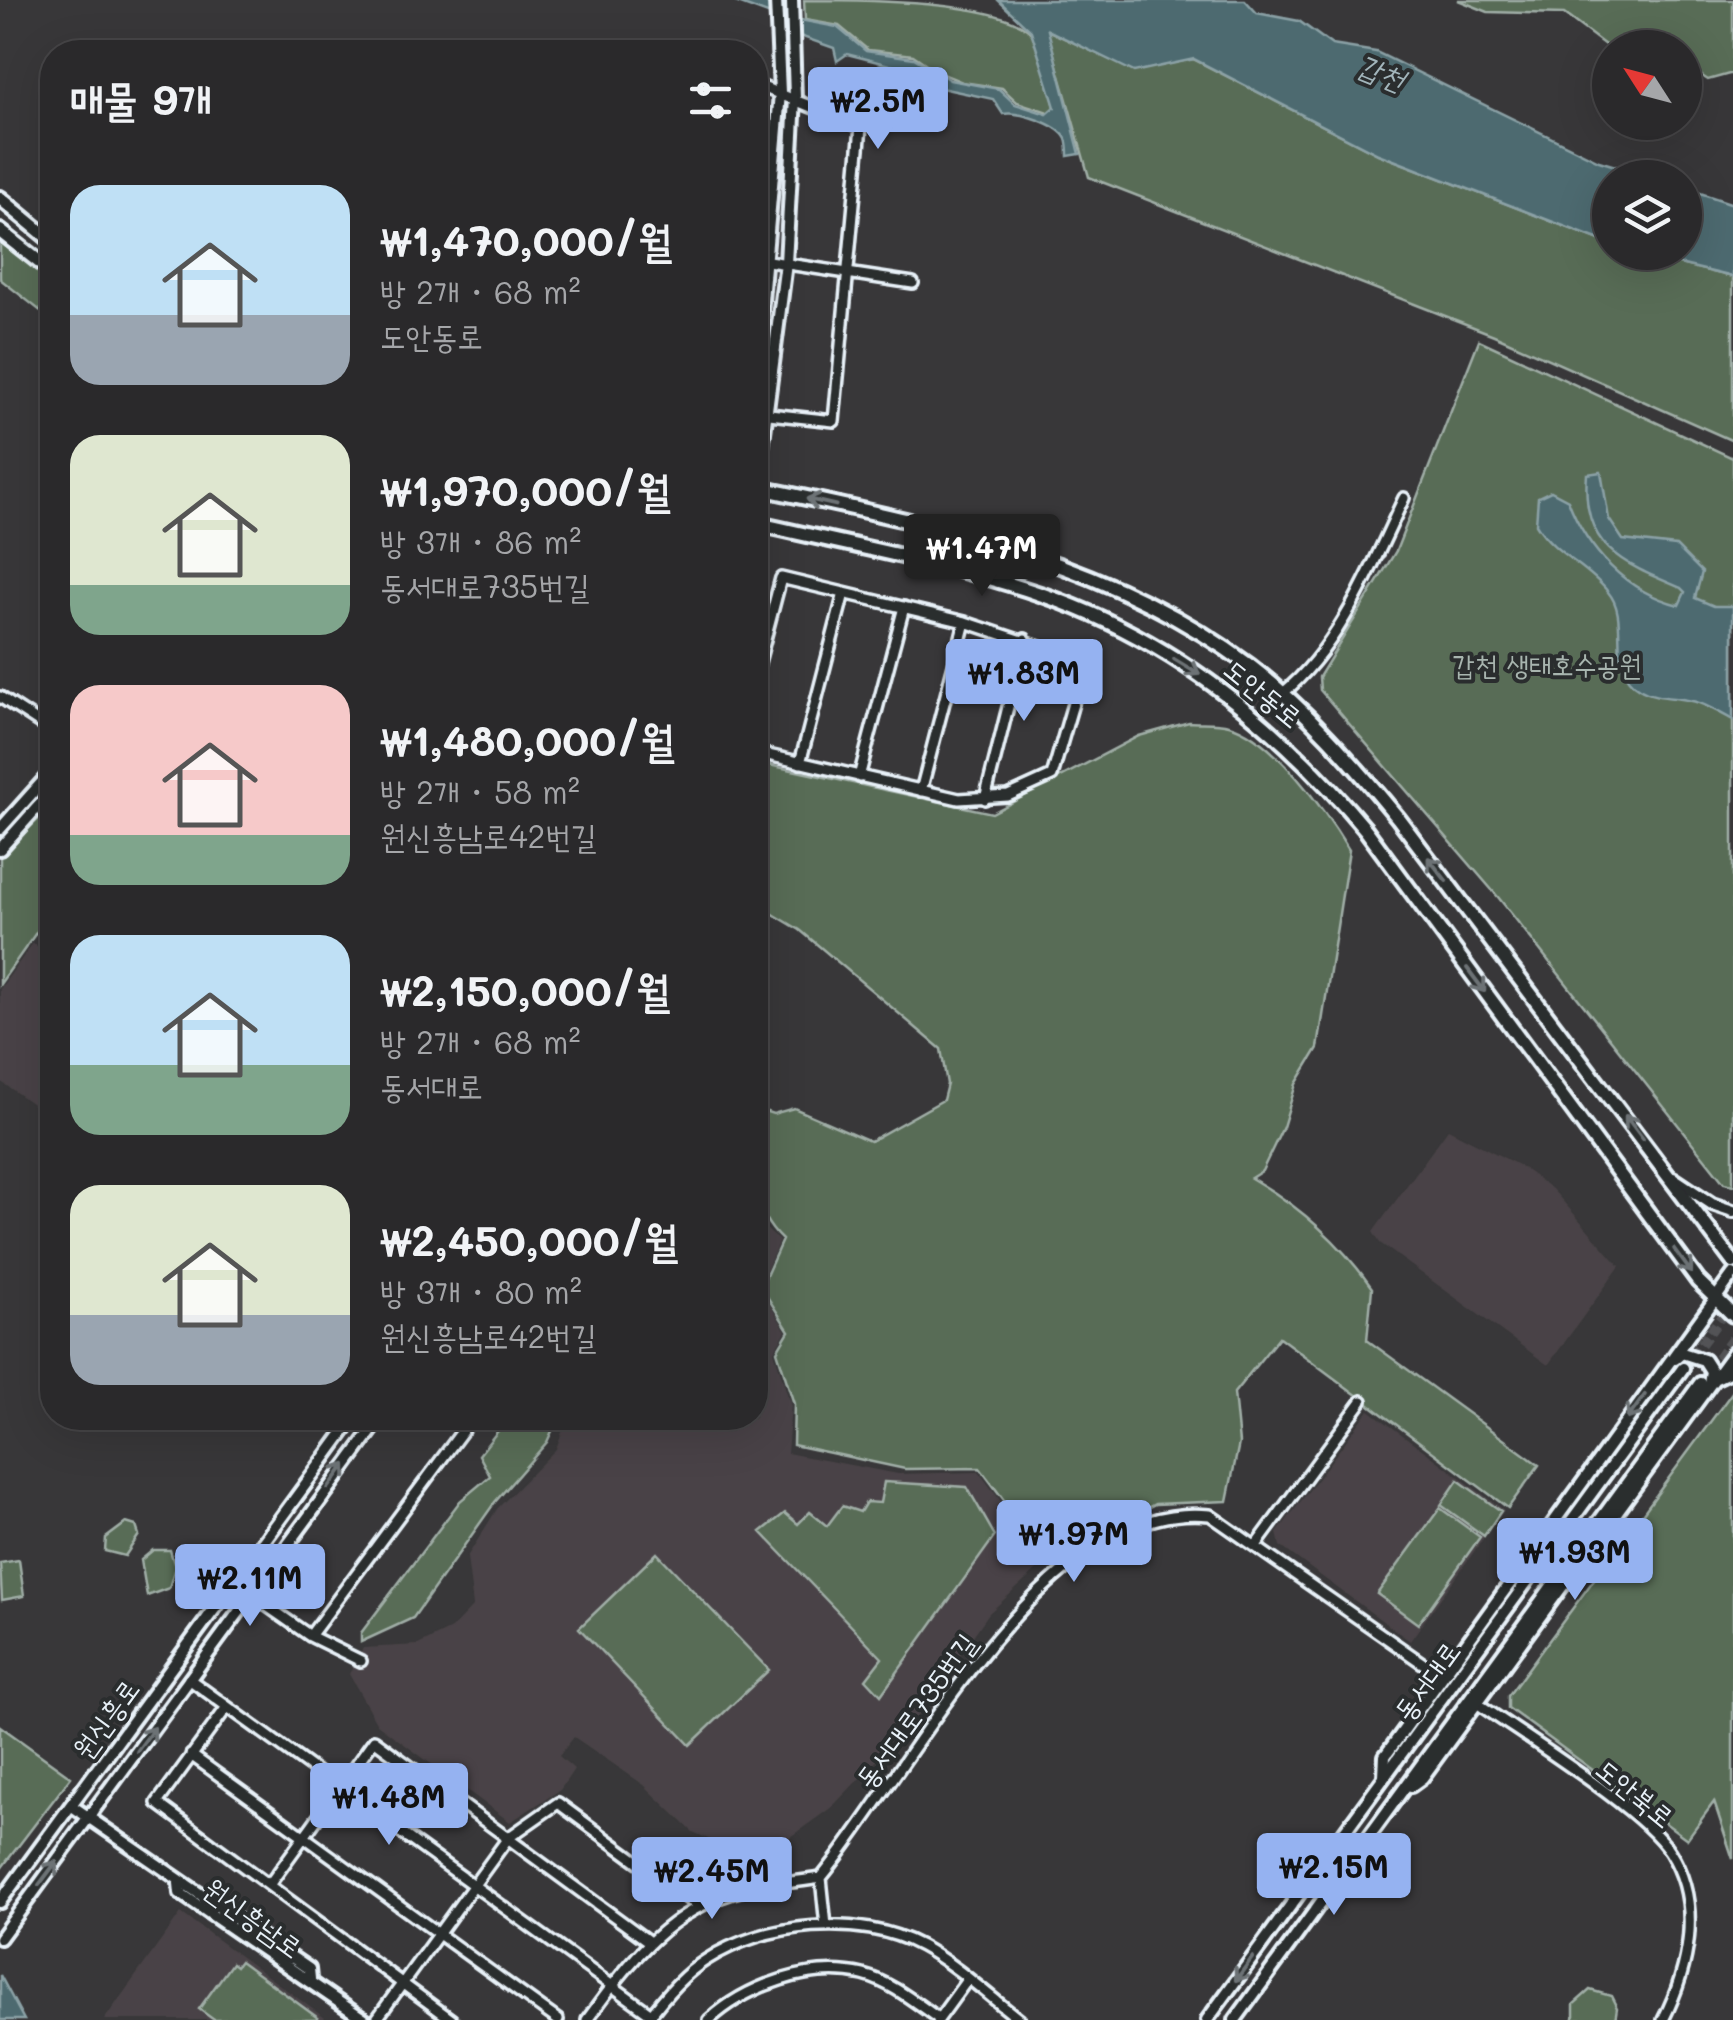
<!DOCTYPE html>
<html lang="ko">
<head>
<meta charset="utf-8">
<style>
	:root { --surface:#2a292b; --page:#363537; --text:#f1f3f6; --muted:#a5a6a9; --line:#464547; --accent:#95b2f1 }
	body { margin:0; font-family:Mali,"Poor Story",sans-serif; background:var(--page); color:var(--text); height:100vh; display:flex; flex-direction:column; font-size:38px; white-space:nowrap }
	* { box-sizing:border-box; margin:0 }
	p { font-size:32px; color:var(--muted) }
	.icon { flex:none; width:55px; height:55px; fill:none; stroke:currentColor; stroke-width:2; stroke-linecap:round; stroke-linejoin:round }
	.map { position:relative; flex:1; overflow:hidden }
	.side { position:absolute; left:40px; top:40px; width:728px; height:1390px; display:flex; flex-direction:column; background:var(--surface); border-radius:40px; box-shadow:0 10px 40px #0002,0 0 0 2px var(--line) }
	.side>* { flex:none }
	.needle { width:65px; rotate:306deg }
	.controls { position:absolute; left:1592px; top:30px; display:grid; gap:20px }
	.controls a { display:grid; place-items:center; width:110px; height:110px; border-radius:50%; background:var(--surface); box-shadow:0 10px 40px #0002,0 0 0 2px var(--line); font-size:50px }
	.price { position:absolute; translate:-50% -85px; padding:0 22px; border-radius:10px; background:var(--accent); color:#111; font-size:32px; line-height:65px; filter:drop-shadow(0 2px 5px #0008) }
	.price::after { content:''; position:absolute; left:50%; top:60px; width:30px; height:22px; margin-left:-15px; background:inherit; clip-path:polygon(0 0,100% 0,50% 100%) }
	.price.current { background:#222; color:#fff }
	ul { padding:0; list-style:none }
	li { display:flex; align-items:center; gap:30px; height:250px; padding:0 30px }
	li span { display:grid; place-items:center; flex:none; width:280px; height:200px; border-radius:30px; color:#555 }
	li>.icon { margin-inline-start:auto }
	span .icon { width:120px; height:120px; fill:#fffc; stroke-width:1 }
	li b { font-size:42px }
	h2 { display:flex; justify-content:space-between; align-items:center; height:120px; padding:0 30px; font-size:42px }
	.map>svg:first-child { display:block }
	.built { fill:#494346 }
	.green { fill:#596c56; stroke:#a0aea7; stroke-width:2.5 }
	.water { fill:#4d6b70; stroke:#8ba1a6; stroke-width:2.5 }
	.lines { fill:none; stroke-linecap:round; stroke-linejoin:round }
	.tertiary-tunnel { stroke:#525356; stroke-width:10; stroke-dasharray:10 5; stroke-linecap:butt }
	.minor-casing { stroke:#e8f1f8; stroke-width:16 }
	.tertiary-casing { stroke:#e8f1f8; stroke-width:18 }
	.secondary-casing { stroke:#e8f1f8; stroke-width:20 }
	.minor { stroke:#2a2d2e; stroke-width:9 }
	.tertiary { stroke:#2a2d2e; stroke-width:10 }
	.secondary { stroke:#2a2d2e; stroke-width:12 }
	.oneway { stroke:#6c7275 }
	.labels { text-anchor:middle; stroke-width:8; stroke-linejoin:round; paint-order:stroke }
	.park-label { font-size:28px; fill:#a8b5af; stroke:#2a2d2e }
	.street-label { font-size:28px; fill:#e8f1f8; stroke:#2a2d2e }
	.water-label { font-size:30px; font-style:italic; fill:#a2b5bb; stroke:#2a2d2e }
</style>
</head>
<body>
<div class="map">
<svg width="1733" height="2020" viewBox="0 0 1733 2020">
	<rect width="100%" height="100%" fill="#383739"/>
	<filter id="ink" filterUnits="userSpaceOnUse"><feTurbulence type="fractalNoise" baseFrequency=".01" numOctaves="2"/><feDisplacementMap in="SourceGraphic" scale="20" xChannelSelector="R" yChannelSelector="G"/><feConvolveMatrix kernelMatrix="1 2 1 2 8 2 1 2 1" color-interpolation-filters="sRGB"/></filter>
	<g filter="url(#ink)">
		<path class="built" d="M33,943L52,957V1118L0,1081V989Z
			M1448,1129L1520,1166L1552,1189L1620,1266L1548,1365L1380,1243L1373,1232Z
			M755,1200L760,1223L779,1241L759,1287L786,1331L774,1351L791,1406L787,1453L898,1474L979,1472L1046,1562L989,1613L910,1726L832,1807L783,1842L728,1848L693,1832L644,1785L574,1737L559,1756L574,1769L560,1790L510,1822L377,1724L349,1674L363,1648L418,1645L451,1629L473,1606L467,1557L497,1509L556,1449L567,1418H755Z
			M1369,1410L1504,1510L1410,1641L1280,1546L1277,1533Z
			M181,1913L325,2018L323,2020H104Z"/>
		<path class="green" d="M804,0C857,0 1004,0 1032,34C1044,55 1049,83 1055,107L1051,113L1017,102L1002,88L962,82L938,72L913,55L868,50L839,26L805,20Z
			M1458,0H1733V73L1708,80L1685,65V48L1658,47L1636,33L1609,48L1564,14L1488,12Z
			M1047,30L1134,71L1193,59L1378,154L1610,244V252L1634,253L1733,277V441L1494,335L1089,177Z
			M0,240L52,282V320L0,279Z
			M1479,340L1733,458V1185L1724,1183L1498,897L1320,690L1319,677L1396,551Z
			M1189,722C1202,723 1217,722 1229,725C1273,737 1326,812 1349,850L1318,1048L1296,1084L1283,1127L1262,1171L1251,1178C1299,1206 1340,1242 1372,1288L1367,1340L1539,1465L1508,1508L1279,1337L1234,1393L1239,1443L1227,1501L1155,1504L1048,1559L980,1468L905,1469L793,1445L794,1404L777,1351L789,1331L761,1287L782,1240C744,1204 755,1157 755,1108L773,1114L794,1108L870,1141L943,1100L947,1084L941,1049L800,930L755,903V762L992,813L1139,736Z
			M52,806V910L0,984V856Z
			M1733,1391V1859L1714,1802L1687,1839L1508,1708V1696Z
			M508,1418H558L547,1442L495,1502L413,1618L361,1642V1633L460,1501L490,1476L479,1455Z
			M1458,1480L1501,1511L1484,1536L1441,1505Z
			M884,1482L967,1487L995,1536L881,1695L866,1679L882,1658L761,1532L785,1513L798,1524L810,1512L827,1526L842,1506L860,1512L866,1502L880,1503Z
			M1440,1508L1480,1537L1418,1624L1377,1594Z
			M126,1523L136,1526L139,1535L125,1556L105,1551L106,1538Z
			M153,1550H170L175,1567L169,1588L147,1596L141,1560Z
			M657,1553L769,1670L690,1745L579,1628Z
			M19,1560L24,1596L2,1600L0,1563Z
			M0,1726L71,1777L0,1870Z
			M240,1961L318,2018L316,2020H214L199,2009L232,1963L236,1966Z
			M1590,1990L1611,1996L1617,2008L1615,2020H1574V2004Z"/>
		<path class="water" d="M730,0H761L790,18L837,27L866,51L914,58L950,80L999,89L1015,104L1047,114L1055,107L1031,31L998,0H1245L1257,13L1299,21L1332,45L1376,52L1599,161L1652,177L1610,178V244L1378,154L1194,59L1134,72L1048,30L1080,154L1068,156C1068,151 1068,144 1066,139C1059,124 1018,111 1003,114L993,99L941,88L901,68L847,54L837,61L834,48L791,33L768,14Z
			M1685,188L1733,204V277L1634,253L1685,252Z
			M1601,472L1609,519L1623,540L1676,546L1702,572L1695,598L1714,606H1733V720C1722,714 1710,707 1699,703C1680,696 1657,700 1639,689C1604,668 1632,620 1608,592C1587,565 1555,555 1536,524L1538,497L1551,491L1568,500C1587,550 1626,592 1679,605L1685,592L1681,588C1621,563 1581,547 1587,474Z
			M0,1975L24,2020H0Z"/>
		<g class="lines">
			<path class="tertiary-tunnel" d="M1683,1368L1733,1301
				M1700,1383L1733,1338"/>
			<defs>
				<path id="minor" d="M755,84L861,127L834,421L769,414
					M755,259L913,283
					M755,678L781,578L965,622L1085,662L1052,776L1008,796L959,799L755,752
					M1283,693C1340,647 1373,563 1404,498
					M0,697L52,731
					M800,763L844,593
					M859,777L904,607
					M921,791L965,622
					M985,799L1025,639
					M52,926L47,933L52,937
					M1257,1544L1362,1401
					M250,1594L310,1636L361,1661
					M310,1636L472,1418
					M189,1679L651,2014
					M1477,1703C1522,1735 1644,1810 1670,1852C1703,1904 1689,1969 1663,2020
					M227,1707L157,1803L452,2020
					M191,1755L558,2020
					M269,1885L374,1740L648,1941
					M826,1926L821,1878C913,1767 1044,1497 1210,1515L1441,1676
					M376,2020L508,1838L558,1803L698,1906
					M587,2020C630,1961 669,1908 744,1890C769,1884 795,1882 821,1878
					M647,2020C663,1998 682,1975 706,1960C764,1922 860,1913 921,1946C956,1965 989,1996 1020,2020
					M709,2020C747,1985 811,1963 863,1975C891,1982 916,2003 939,2019
					M938,2020L967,1980"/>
				<path id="tertiary" d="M755,381L780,93L776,0
					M755,502L786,263L795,98L792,0
					M0,829L52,771
					M0,849L52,791
					M1673,1178L1712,1204L1733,1211
					M1675,1359L1682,1353L1704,1360L1711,1371L1709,1383
					M1716,1378L1733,1370
					M1384,1776L1385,1756L1733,1274
					M1411,1786L1422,1778L1733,1353
					M72,1806L309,1969L310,1979
					M179,1883L180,1893L365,2020
					M0,1902L354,1418
					M0,1938L381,1418
					M1207,2020L1683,1368
					M1235,2020L1700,1383"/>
				<path id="secondary" d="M0,198L52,241
					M0,231L52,272
					M755,487C928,524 1105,557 1250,666C1306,709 1353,763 1398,818L1733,1262
					M755,523C851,546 950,563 1043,595C1174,640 1279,726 1366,830L1698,1281L1733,1315"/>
			</defs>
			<use href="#minor" class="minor-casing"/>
			<use href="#tertiary" class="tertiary-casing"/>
			<use href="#secondary" class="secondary-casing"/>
			<use href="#minor" class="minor"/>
			<use href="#tertiary" class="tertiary"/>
			<use href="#secondary" class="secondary"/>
		</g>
		<defs><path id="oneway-shaft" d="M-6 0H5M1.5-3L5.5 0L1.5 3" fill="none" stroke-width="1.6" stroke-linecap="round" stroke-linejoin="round" transform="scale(2.5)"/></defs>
		<g class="oneway">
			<use href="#oneway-shaft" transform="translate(821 502) rotate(-167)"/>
			<use href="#oneway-shaft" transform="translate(1187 667) rotate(31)"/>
			<use href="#oneway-shaft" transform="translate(1437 869) rotate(-128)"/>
			<use href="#oneway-shaft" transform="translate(1476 980) rotate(53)"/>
			<use href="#oneway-shaft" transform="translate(1634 1127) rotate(-127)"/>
			<use href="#oneway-shaft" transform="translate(1683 1261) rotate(54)"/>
			<use href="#oneway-shaft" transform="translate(1636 1407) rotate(126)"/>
			<use href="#oneway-shaft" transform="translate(337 1476) rotate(-54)"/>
			<use href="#oneway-shaft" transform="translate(146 1739) rotate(-54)"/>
			<use href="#oneway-shaft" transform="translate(48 1873) rotate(-53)"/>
			<use href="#oneway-shaft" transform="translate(1244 1969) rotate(126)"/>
		</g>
	</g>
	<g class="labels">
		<g class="park-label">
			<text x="1547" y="675">갑천 생태호수공원</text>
		</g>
		<g class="street-label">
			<text transform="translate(1263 693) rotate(39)" y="10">도안동로</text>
			<text transform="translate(1427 1681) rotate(-54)" y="10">동서대로</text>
			<text transform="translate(916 1711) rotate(-54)" y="10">동서대로735번길</text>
			<text transform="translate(106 1719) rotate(-54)" y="10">원신흥로</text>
			<text transform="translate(1635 1793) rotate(39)" y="10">도안북로</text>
			<text transform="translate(253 1918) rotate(36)" y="10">원신흥남로</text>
		</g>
		<g class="water-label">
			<text transform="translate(1381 73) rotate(22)" y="10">갑천</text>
		</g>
	</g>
</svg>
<div class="controls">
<a><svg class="needle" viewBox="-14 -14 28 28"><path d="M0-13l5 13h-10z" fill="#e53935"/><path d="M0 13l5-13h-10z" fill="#a5a6a9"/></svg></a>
<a><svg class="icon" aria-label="layers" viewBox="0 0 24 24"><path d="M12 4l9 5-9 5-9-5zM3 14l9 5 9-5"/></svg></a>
</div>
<b class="price" style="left:878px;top:152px">₩2.5M</b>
<b class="price current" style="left:982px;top:599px">₩1.47M</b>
<b class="price" style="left:1024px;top:724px">₩1.83M</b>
<b class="price" style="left:1074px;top:1585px">₩1.97M</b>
<b class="price" style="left:1575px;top:1603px">₩1.93M</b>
<b class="price" style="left:250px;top:1629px">₩2.11M</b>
<b class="price" style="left:389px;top:1848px">₩1.48M</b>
<b class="price" style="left:1334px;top:1918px">₩2.15M</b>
<b class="price" style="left:712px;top:1922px">₩2.45M</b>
<section class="side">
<h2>매물 9개<svg class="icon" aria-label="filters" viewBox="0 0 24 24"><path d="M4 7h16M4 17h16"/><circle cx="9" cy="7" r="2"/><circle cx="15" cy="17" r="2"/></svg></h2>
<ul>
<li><span style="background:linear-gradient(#bfe0f5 65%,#9aa5b1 0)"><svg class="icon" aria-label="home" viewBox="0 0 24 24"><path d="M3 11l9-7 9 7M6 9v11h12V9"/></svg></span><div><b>₩1,470,000/월</b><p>방 2개 · 68 m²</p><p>도안동로</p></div></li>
<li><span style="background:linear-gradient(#dfe7d0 75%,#7fa58c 0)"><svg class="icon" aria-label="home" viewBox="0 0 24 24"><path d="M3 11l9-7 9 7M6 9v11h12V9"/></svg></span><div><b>₩1,970,000/월</b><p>방 3개 · 86 m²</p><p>동서대로735번길</p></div></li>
<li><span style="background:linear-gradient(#f6c9c9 75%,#7fa58c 0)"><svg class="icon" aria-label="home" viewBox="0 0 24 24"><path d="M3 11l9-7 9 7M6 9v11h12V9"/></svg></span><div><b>₩1,480,000/월</b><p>방 2개 · 58 m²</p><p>원신흥남로42번길</p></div></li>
<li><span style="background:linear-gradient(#bfe0f5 65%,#7fa58c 0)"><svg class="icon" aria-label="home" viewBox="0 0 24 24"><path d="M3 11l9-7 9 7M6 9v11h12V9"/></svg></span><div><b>₩2,150,000/월</b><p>방 2개 · 68 m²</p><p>동서대로</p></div></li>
<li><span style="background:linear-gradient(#dfe7d0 65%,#9aa5b1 0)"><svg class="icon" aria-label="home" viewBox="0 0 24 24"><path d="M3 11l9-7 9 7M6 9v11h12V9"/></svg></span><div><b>₩2,450,000/월</b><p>방 3개 · 80 m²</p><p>원신흥남로42번길</p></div></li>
</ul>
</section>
</div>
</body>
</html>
